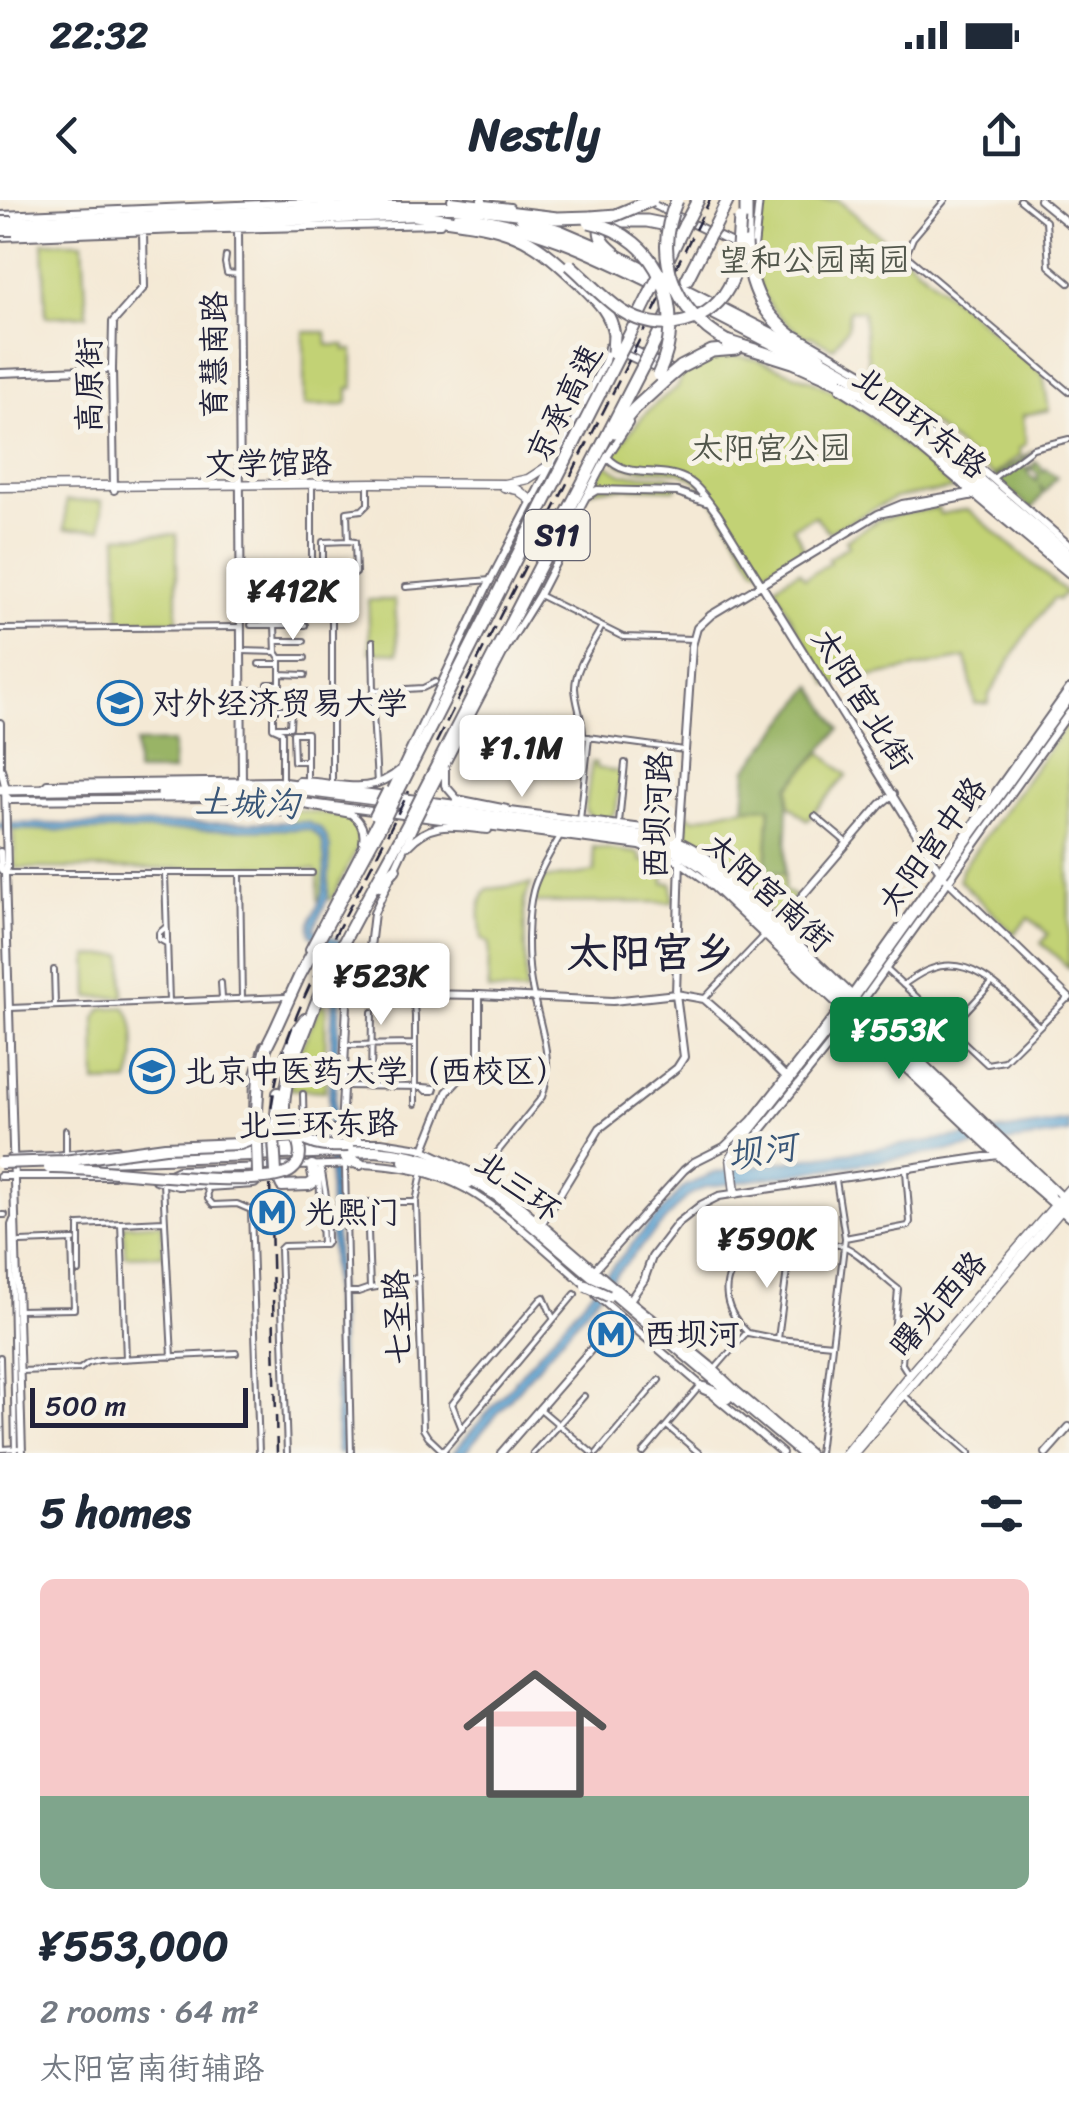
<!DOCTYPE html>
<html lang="en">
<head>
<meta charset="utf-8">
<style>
	:root { --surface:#fff; --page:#f2f2f3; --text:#1f2937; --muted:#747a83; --accent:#0b8043 }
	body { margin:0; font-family:Sriracha,"LXGW WenKai TC",sans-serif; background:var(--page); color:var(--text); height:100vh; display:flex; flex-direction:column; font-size:38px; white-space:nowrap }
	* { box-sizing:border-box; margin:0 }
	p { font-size:32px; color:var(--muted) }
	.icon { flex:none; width:55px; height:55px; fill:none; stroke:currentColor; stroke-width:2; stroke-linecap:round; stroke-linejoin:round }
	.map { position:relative; height:1253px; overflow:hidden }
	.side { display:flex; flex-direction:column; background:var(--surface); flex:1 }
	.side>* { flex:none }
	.scale { position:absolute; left:30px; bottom:25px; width:218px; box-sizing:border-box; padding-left:10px; border:5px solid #22223b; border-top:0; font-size:28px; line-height:35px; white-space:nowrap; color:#22223b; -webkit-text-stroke:8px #f7f3e8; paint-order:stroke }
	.price { position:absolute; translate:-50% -85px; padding:0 22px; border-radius:10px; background:#fff; color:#222; font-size:32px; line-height:65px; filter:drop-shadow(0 2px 5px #0008) }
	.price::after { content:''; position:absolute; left:50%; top:60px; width:30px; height:22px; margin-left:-15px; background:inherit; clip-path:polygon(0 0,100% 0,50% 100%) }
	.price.current { background:var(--accent); color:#fff }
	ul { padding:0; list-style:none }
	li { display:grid; align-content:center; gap:20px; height:530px; padding:0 40px }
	li span { display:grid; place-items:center; height:310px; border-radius:15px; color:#555 }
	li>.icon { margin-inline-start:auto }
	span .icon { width:180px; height:180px; fill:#fffc; stroke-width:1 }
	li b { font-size:42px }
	h2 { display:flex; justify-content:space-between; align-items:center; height:120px; padding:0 40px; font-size:42px }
	.status { display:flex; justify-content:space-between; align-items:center; height:70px; padding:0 50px; background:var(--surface); direction:ltr }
	.status svg { height:28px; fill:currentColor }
	header { display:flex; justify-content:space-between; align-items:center; height:130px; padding:0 40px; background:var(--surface); font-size:45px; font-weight:700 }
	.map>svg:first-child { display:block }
	.green { fill:#c2d274; stroke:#727a58; stroke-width:2.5 }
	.forest { fill:#99b466; stroke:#5e6b50; stroke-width:2.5 }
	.water { fill:#5ca3d3; stroke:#3f6287; stroke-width:2.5 }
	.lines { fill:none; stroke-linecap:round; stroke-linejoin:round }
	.minor-casing { stroke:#6c6871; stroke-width:8 }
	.tertiary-casing { stroke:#6c6871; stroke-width:10 }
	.secondary-casing { stroke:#6c6871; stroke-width:11 }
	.primary-casing { stroke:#6c6871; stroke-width:12 }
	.trunk-casing { stroke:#6c6871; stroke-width:14 }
	.motorway-casing { stroke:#6c6871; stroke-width:15 }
	.minor { stroke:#fff; stroke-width:4 }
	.tertiary { stroke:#fff; stroke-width:6 }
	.secondary { stroke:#fff; stroke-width:8 }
	.primary { stroke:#fff; stroke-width:9 }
	.trunk { stroke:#fff; stroke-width:10 }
	.motorway { stroke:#fff; stroke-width:11 }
	.rail { stroke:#22223b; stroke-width:2.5; stroke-dasharray:15 8; stroke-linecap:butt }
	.tertiary-bridge-casing { stroke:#6c6871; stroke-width:10; stroke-linecap:butt }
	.trunk-bridge-casing { stroke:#6c6871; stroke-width:14; stroke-linecap:butt }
	.motorway-bridge-casing { stroke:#6c6871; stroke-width:15; stroke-linecap:butt }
	.tertiary-bridge { stroke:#fff; stroke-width:6 }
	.trunk-bridge { stroke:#fff; stroke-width:10 }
	.motorway-bridge { stroke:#fff; stroke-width:11 }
	.labels { text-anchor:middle; stroke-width:10; stroke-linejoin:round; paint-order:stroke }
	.shield { fill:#f7f3e8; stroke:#62616f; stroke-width:2.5 }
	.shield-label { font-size:30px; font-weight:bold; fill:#22223b }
	.park-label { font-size:32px; fill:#52574c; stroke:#f7f3e8 }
	.street-label { font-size:32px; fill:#22223b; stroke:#f7f3e8 }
	.poi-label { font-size:32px; fill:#22223b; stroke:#f7f3e8; text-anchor:start }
	.water-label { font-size:35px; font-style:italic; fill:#395678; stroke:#f7f3e8 }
	.district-label { font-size:42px; font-weight:bold; fill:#22223b; stroke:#f7f3e8 }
</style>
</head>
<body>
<div class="status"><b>22:32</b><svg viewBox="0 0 49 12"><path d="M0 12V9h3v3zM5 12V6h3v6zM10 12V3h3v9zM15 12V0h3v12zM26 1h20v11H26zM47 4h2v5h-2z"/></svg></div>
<header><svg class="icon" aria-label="back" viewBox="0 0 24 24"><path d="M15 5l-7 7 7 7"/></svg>Nestly<svg class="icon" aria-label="share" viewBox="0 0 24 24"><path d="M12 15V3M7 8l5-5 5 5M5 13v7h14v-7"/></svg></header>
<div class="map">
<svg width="1069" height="1253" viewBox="0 0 1069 1253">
	<rect width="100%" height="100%" fill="#f7f3e8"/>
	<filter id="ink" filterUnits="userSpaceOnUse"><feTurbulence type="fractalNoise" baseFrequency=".01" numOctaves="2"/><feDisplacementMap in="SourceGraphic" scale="20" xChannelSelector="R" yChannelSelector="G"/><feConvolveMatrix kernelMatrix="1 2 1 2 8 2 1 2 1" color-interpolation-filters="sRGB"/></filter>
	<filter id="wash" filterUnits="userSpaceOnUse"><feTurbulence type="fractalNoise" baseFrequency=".0048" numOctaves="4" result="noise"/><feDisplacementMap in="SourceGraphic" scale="40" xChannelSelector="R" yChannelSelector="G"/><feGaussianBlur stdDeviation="2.25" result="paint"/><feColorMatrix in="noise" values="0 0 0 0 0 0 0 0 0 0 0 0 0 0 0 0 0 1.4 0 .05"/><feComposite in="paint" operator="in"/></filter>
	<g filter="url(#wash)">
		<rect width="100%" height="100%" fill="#f4e9d5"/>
		<path class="green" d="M761,0H838L1043,174L1049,210L1023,215L1026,244L1019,249L1021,254L994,276L869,172L863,111L849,110L848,127L833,148L810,136L808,138C745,101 753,64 761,0Z
			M43,42H83L87,115L46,117Z
			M304,132H326L327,145H345V150H353V188H348V202L344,205L304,206Z
			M739,156L758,160L815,182L836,193L861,209L954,289L895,298L829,332L815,316L793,327L804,348L765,371L755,368C743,347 710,289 693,278C669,262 625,278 612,257C634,226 646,208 678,187L681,176C700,162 716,158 739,156Z
			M606,264L622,274L666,276L679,280L676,289C656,289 607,285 592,291Z
			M66,301H102V329H65Z
			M938,308L940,314L968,309L1066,392L1058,400L1054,398L1029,430L989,495V503L975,504L966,458L829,485L776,390V385L799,371L805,378L830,363L828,359L849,345L846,340L878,320L901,314Z
			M177,334V421L119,422L117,336Z
			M368,400H395L398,453L370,452Z
			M1069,521V768L1041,743L1048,734L1029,718L1014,734L959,680L961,670Z
			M821,552L847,575L807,620L789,605V587Z
			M592,562L596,563V568L621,572L616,611L608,620L592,618L585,610Z
			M770,606L766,670L785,674L784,691L795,696L779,714H773C746,686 720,659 686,639V613L694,619L728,610Z
			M289,609L344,616L350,619L358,628V646L332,699L318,700V675L315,670L249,666L240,669L15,668L13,628L290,626Z
			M593,647L637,653L641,656V661L650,662V666L655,667L656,670L664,672V683H672L673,702L532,703L542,679L595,672Z
			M531,684L524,701L526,793L488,790L489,743L482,740C480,721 476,705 487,689Z
			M123,755L124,797H89L88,756Z
			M322,801L326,807L325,891L290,889L296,860Z
			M125,807C138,822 137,864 129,882L96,883L95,818L103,808Z
			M162,1023L163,1055L125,1056L123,1025Z"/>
		<path class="forest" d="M1034,250L1021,265L1027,270L1030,267L1029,275L1037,281L1038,274L1032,270L1035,262L1041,266L1043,271L1046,269L1057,277L1044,293L1040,285L1043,294L1032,309L995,278Z
			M813,486L840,529L789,587L785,674L766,670L770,607L744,608L747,569Z
			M173,542V572H136V543Z"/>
		<path class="water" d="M307,622L320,628L326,636L330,648L328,697L314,729C330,738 357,743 357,764L340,800L333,936L343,1253H337L328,936L333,800L351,758L349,753L311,735C306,720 318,712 321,697C326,680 325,657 322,640L313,631L306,629L87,631L0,629V623L97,625Z
			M1069,921V933L706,987L689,995L682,1002L617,1073L464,1253H453L640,1035L684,987L713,973L759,965Z"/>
	</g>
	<g filter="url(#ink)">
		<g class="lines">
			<defs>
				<path id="minor" d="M945,0L913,38L906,55L1069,192
					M1020,0L1046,21L1049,66L1069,83
					M226,56L225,63L227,73L238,74
					M992,279L1033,248L1069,239
					M312,287V395
					M348,341L323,342V372L356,373L355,342L348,341L347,312L362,310L368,304V287
					M406,387L491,380
					M539,395L623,437L693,439
					M332,415V585
					M275,425H305
					M0,429L240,427
					M276,441H304
					M373,441L374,491
					M242,451L276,452L275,425H251
					M276,452L280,458V484H268L269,508L273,509V528L282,532V581
					M280,458H305
					M259,464H280
					M280,474L305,475
					M251,490H268
					M251,507L269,508
					M273,509H291L290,527H276
					M469,521L684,550
					M583,536C583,519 576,505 575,488C575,467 592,446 601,428
					M307,561V533H293L294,561H307V581
					M377,584L372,495L374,491L423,488L435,482
					M211,599L253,600L267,603V614
					M267,603L283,608V613
					M815,616L846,642
					M580,620L589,537
					M619,623L625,563
					M6,673H312
					M165,673L169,802
					M240,674L242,799
					M166,727L159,733V739L166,743
					M54,770L55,805
					M887,770L947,825H953L992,783
					M221,783L222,798
					M903,785C912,779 921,772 931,769C975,752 1011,800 1039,826
					M413,794L415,816V904
					M704,799L763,737
					M10,808L285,797
					M346,845L415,844
					M923,859L949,833H954L987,864L1004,861L1069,797
					M343,886L422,887L426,891H434L435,888L422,887
					M371,886L372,812
					M303,894L304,936
					M306,928H341
					M66,930V955
					M315,940L345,939
					M345,965L351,1253
					M319,970L322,1045
					M422,972L416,1002L423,1229L428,1237L445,1253
					M479,975L542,897C557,857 535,816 530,776C527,753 527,714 533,691C538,672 550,654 560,636
					M163,983L172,1157
					M207,985L208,999L213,1005L237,1004L251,1010L259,1253
					M701,1005L737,1066
					M0,1015H5
					M13,1020L11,1025L15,1253
					M121,1023L126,1159
					M845,1038L908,1026L910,1022L906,971
					M20,1042L74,1040
					M79,1072V1025L164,1021
					M371,1088L389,1085L396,1079L419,1078
					M347,1092H358L370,1088L367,1002H416
					M18,1110L74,1109L72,1040
					M748,1133L778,1139L832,1144
					M778,1139L790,1047
					M0,1157L2,1249L18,1248
					M715,1169L747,1132C723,1109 715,1074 751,1055C762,1049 776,1049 788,1047C803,1045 829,1042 843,1046C860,1052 882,1078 898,1089L894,1133C912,1151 902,1144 902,1164L909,1175
					M20,1171L80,1169L88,1163L99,1160L236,1153
					M906,1197L970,1253
					M539,1208L592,1253
					M668,1227L699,1253
					M462,1229L452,1204L463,1190L541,1099L544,1097L553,1118
					M443,1251L575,1094
					M287,1253L280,1049L283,1046L319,1045H325L327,1042L326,996L321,966
					M533,1253L584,1196
					M597,1253L659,1180
					M643,1253L701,1185
					M819,1253L845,1038L836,980"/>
				<path id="tertiary" d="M451,0L510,7
					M1040,0L1069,24
					M650,3L738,46
					M0,15L358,0
					M238,29L242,583
					M0,37L180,30L440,24
					M753,58L759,0
					M797,135L866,175L902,201L1069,345
					M624,145L675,171
					M618,151L661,171
					M0,173L112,169
					M840,189L876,212L1069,374
					M607,257C628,282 663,264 690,282C700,288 709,303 717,313L942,675L1069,798
					M114,290L112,169L113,122L144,87L143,32
					M970,293L902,304L878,314L974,295
					M587,296L597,290L677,292L706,302
					M0,523V572
					M445,568V585L457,599L507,609
					M1,569L5,585L7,668L5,674L22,1253
					M299,581C338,581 367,599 401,569
					M43,589L47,584L277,581L643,628C673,636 696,646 719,667L1069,1003
					M391,590L486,389L605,161L608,147
					M266,593L303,602L640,646L679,661L708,682L997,955L1069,1018
					M254,595L351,614C361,621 365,631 363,642
					M6,596L10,600L208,598L211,595
					M429,596L506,448L539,395L556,362L564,338L607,257L629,223
					M679,641L692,446L697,428L711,415L878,314
					M408,646C432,619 455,627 488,630
					M0,652L1,669L5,673
					M779,723L881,604L893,594
					M309,749L378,617
					M352,793L479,795L613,801L676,794L704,799L734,825L786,877
					M850,797L1069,489
					M859,806L1069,513
					M253,917L254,875L263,846
					M358,938L347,937L341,931L347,804L369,756L374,713L416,622
					M346,942H381L420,948L482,977L514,1000L630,1100L710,1165L736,1190L810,1253
					M425,947L447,892L479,858V795
					M724,947L751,921L842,806
					M177,949L186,952L314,945
					M10,958L55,956L117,949
					M735,958L747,948L852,817
					M0,976H114
					M165,976L178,970L360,964C396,965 434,971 466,989C507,1012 551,1055 587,1086
					M155,980L178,986L206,985
					M542,1023L600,928L677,868L684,857L676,794L680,658
					M594,1070L684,970L694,962L728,945
					M596,1095L704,1188
					M630,1100L644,1080L652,1057L678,1023L701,1005L719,996L998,955
					M714,1196L782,1253
					M501,1253L620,1116
					M1046,1253L1069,1227"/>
				<path id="secondary" d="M482,0V2
					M0,287L373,283L505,284L528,279L551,264
					M504,287L518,290L532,301
					M406,604L650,636L680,646L708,664L859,806L1050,992
					M403,610L648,642C669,648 686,656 704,669L1002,954L1069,1013
					M735,993L731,958L739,944L852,801L1069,498
					M846,1253L909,1175L1069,989
					M854,1253L1069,1001"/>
				<path id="primary" d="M0,590L242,586L273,587L406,604
					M162,594L266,593"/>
				<path id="trunk" d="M459,16C533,24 593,53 659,86
					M521,18L561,31L617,55L821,159L870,187L1069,355
					M13,22L368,7H452L480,9
					M13,30L422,15
					M678,95L837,177
					M860,191L1069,365
					M902,201L913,218
					M380,686L395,669
					M274,832L299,777L385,618
					M284,862L297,830L305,819
					M295,934L284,913V905C286,873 297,853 308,824C333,753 374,688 409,621
					M274,938L278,893
					M346,958L360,964
					M102,960L375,951C425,955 457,968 498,996L802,1253
					M404,961L434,969L468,983
					M276,973L282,986L309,985L315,981L312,966
					M207,985L254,982
					M704,1188L727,1198"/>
				<path id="motorway" d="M475,8L557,18L591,17
					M416,15C455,22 497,22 531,43C549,53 564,69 580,83C596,99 611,112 614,135
					M689,17L698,0
					M714,28L728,0
					M746,44V0
					M617,55C608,47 600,42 600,29L610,21H647L662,24L666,28L670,38
					M747,56C756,114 778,125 821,159
					M667,61L685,24
					M687,79L709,36
					M627,140L650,94
					M726,141L793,162L865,194
					M650,152L668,115
					M681,167L712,151L737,149
					M615,232L634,209L668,178
					M398,591L619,155
					M422,595L643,166"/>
			</defs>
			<use href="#minor" class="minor-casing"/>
			<use href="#tertiary" class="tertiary-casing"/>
			<use href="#secondary" class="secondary-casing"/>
			<use href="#primary" class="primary-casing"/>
			<use href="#trunk" class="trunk-casing"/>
			<use href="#motorway" class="motorway-casing"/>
			<use href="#minor" class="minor"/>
			<use href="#tertiary" class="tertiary"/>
			<use href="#secondary" class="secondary"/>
			<use href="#primary" class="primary"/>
			<use href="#trunk" class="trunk"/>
			<use href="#motorway" class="motorway"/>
			<path class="rail" d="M436,543L710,0
				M277,1253L269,943C270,850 315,773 357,693C375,659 392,625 409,591"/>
			<defs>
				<path id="tertiary-bridge" d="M373,616L386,590
					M378,617L391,590
					M416,622L429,596"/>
				<path id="trunk-bridge" d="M0,22H13
					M0,30H13
					M385,618L398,591
					M409,621L422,595
					M296,935C313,947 328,947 348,946
					M274,938L276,973
					M257,944L258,973
					M0,963L64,961L165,947L240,944L248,941L256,929L259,875L266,848L274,832
					M49,968C92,966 266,993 292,970C304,960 300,947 295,934
					M586,1086L608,1096"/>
				<path id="motorway-bridge" d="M677,0C652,56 674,111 726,141
					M591,17L616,15L652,0
					M589,22C661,36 688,113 658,175
					M685,24L689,17
					M709,36L714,28
					M746,44L747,56
					M570,65C587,80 603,98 622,111C660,136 714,125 732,80C739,62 738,39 740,19
					M650,94L660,74
					M613,152L614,135
					M619,155L627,140
					M643,166L650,152
					M668,178L681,167"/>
			</defs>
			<use href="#tertiary-bridge" class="tertiary-bridge-casing"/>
			<use href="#trunk-bridge" class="trunk-bridge-casing"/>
			<use href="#motorway-bridge" class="motorway-bridge-casing"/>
			<use href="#tertiary-bridge" class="tertiary-bridge"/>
			<use href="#trunk-bridge" class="trunk-bridge"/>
			<use href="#motorway-bridge" class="motorway-bridge"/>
		</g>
	</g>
	<defs>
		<symbol id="university-ring" viewBox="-11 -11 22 22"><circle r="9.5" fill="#f7f3e8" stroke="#1f6fb2" stroke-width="1.5"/><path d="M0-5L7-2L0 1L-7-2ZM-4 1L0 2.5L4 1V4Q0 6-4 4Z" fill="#1f6fb2"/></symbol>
		<symbol id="metro-ring" viewBox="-11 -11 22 22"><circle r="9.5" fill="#f7f3e8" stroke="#1f6fb2" stroke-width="1.5"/><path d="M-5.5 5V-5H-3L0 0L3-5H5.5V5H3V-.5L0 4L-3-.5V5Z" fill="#1f6fb2"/></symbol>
	</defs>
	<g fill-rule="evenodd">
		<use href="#university-ring" x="95" y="478" width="50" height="50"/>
		<use href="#university-ring" x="127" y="846" width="50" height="50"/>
		<use href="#metro-ring" x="247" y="987" width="50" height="50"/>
		<use href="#metro-ring" x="586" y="1109" width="50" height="50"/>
	</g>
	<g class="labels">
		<rect class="shield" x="524.5" y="310" width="65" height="50" rx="8"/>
		<g class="shield-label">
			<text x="557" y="345">S11</text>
		</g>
		<g class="park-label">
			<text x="814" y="71">望和公园南园</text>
			<text x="771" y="259">太阳宫公园</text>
		</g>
		<g class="street-label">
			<text transform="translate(214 155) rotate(-90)" y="11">育慧南路</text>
			<text transform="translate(89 185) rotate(-90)" y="11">高原街</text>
			<text transform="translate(564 203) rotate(-63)" y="11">京承高速</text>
			<text transform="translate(920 222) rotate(38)" y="11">北四环东路</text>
			<text transform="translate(268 263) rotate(-1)" y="11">文学馆路</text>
			<text transform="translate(863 499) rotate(58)" y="11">太阳宫北街</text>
			<text transform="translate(657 615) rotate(-88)" y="11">西坝河路</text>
			<text transform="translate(932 645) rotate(-54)" y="11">太阳宫中路</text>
			<text transform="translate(769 692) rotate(42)" y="11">太阳宫南街</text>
			<text transform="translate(318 924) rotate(-1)" y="11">北三环东路</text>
			<text transform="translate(518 986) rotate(36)" y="11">北三环</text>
			<text transform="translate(938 1104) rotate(-49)" y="11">曙光西路</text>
			<text transform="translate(397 1117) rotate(-92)" y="11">七圣路</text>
		</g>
		<g class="poi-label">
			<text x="152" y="514">对外经济贸易大学</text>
			<text x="184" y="882">北京中医药大学（西校区）</text>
			<text x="304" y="1023">光熙门</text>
			<text x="644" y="1145">西坝河</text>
		</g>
		<g class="water-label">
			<text transform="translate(247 603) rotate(2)" y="12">土城沟</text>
			<text transform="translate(762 951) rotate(-9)" y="12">坝河</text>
		</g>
		<g class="district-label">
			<text x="651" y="767">太阳宫乡</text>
		</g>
	</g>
</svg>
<div class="scale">500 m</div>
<b class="price" style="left:293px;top:443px">¥412K</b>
<b class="price" style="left:522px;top:600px">¥1.1M</b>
<b class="price" style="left:381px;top:828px">¥523K</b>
<b class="price current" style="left:899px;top:882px">¥553K</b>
<b class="price" style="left:767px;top:1091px">¥590K</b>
</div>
<section class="side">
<h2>5 homes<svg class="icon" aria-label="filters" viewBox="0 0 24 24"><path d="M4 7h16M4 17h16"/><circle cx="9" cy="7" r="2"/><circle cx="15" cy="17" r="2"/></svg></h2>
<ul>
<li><span style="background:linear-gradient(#f6c9c9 70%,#7fa58c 0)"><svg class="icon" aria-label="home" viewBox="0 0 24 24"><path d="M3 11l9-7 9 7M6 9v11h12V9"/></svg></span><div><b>¥553,000</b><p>2 rooms · 64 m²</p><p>太阳宫南街辅路</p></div></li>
</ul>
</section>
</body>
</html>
